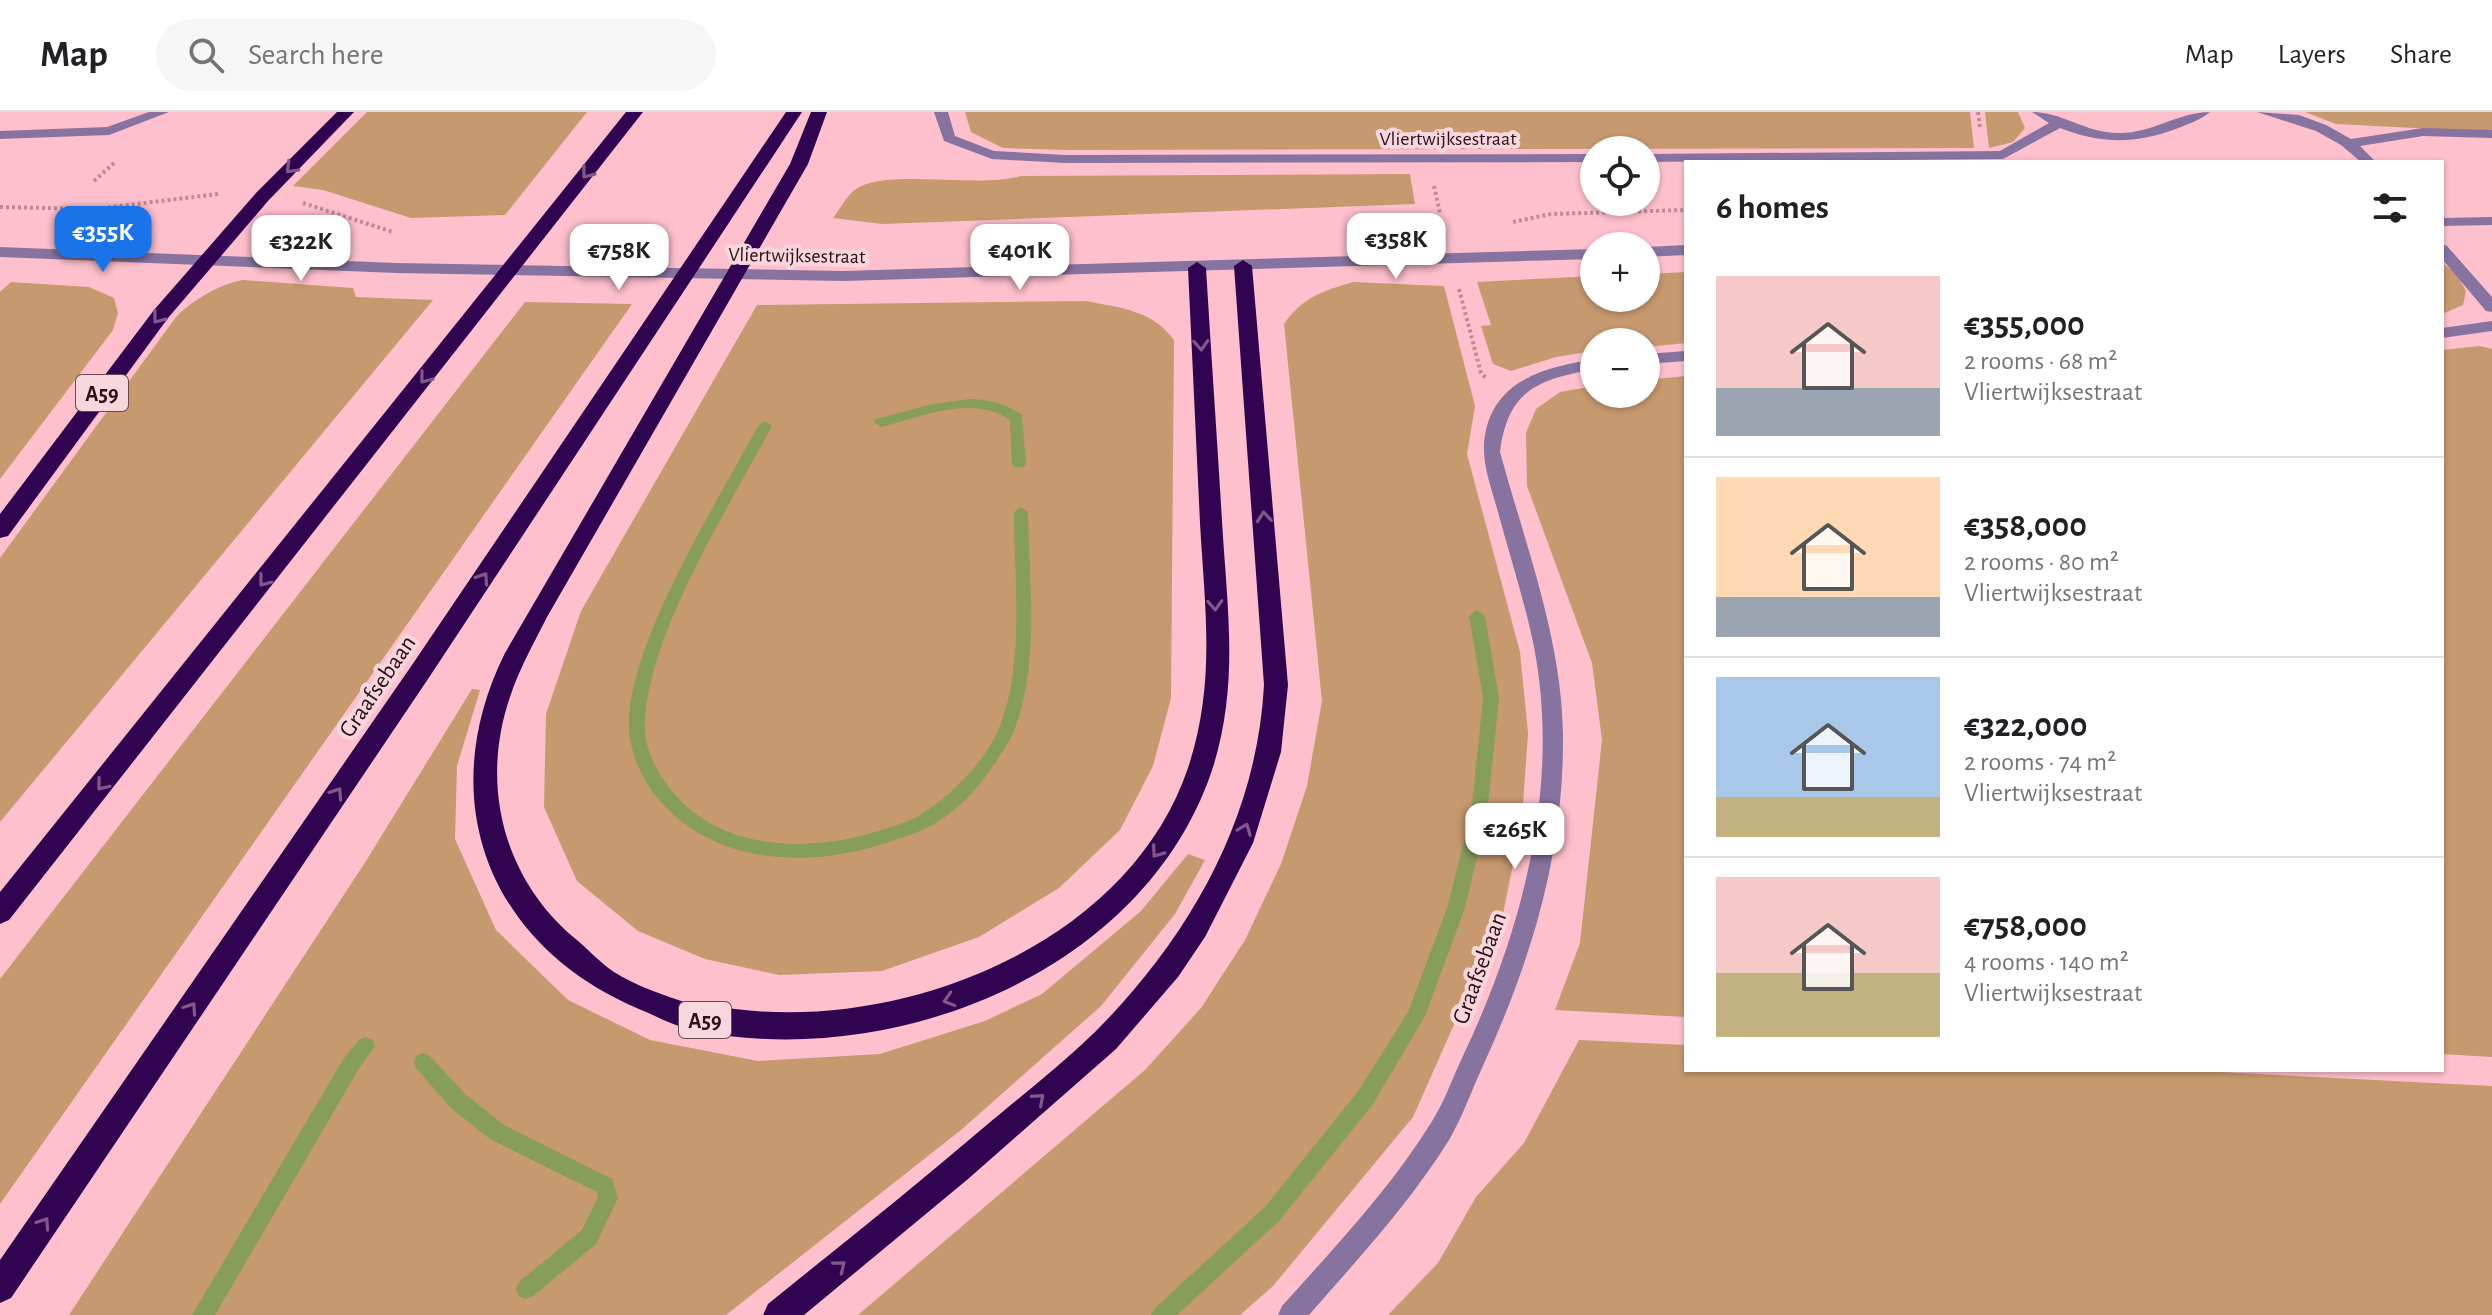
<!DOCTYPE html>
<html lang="en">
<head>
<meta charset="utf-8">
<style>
	:root { --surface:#fff; --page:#f6f6f6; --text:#202124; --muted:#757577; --line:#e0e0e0; --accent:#1a73e8 }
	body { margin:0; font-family:"Alegreya Sans",sans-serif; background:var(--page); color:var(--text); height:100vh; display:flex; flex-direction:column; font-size:30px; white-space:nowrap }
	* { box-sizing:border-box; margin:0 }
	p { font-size:26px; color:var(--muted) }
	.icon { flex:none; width:44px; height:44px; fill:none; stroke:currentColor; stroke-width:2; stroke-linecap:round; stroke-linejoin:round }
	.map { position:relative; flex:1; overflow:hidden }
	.drawer { position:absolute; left:1684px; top:48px; width:760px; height:912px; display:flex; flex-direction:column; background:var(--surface); border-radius:0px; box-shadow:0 2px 6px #0004 }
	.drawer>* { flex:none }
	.controls { position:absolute; left:1580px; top:24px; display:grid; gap:16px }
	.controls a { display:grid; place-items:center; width:80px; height:80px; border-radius:50%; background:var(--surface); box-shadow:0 2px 6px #0004; font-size:40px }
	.price { position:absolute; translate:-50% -68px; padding:0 18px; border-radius:16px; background:#fff; color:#222; font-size:26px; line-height:52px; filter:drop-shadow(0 2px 4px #0008) }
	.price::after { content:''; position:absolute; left:50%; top:48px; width:24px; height:18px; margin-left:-12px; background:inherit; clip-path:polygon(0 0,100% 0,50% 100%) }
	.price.on { background:var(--accent); color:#fff }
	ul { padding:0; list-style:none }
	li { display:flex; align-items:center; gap:24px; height:200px; padding:0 32px }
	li+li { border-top:2px solid var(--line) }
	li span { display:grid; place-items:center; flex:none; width:224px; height:160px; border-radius:0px; color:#555 }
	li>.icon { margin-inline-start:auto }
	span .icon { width:96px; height:96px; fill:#fffc; stroke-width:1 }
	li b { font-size:34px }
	h2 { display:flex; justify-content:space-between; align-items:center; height:96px; padding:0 32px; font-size:34px }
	header { display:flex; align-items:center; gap:48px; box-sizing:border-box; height:112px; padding:0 40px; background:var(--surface); border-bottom:2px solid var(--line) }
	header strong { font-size:38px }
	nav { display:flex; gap:44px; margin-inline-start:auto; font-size:28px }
	.search { width:560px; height:72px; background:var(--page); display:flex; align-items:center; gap:20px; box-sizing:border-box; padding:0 28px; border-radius:44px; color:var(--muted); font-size:30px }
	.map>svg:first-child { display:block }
	.green { fill:#c6996f }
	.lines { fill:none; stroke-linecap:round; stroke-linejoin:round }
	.stream { fill:#879e5b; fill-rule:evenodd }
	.path { stroke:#bd8a95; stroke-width:4; stroke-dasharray:3 3; stroke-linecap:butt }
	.minor { fill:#8773a0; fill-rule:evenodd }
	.highway { fill:#310451; fill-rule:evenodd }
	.oneway { stroke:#805889 }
	.labels { text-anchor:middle; stroke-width:8; stroke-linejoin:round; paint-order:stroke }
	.far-street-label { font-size:20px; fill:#2b1017; stroke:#f7d7dd }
	.shield { fill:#f7d7dd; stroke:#684c52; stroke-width:2 }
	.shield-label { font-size:22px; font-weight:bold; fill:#2b1017 }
	.street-label { font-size:24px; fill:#2b1017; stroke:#f7d7dd }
</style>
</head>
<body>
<header>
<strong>Map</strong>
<div class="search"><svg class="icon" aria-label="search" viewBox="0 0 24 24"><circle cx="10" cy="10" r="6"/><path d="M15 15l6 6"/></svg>Search here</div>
<nav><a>Map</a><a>Layers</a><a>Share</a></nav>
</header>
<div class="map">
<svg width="2492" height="1203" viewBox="0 0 2492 1203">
	<rect width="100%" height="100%" fill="#fec0cd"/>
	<path class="green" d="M367,0H587L505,103L411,106L323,78L293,74Z
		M965,0H1970L1974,36L1067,38L1003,36L971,20Z
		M1985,0H2018L2025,16L2013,30L1989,36Z
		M2305,0H2492V20L2336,12Z
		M1410,62L1415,92L882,112L833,106C840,97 847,83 856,77C887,56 978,77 1021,64Z
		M2442,151L2456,161L2466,179L2463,193L2442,202Z
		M1686,160V231L1646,235V230H1594V239L1556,245L1511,259L1493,252L1481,214L1491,213L1477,170L1594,164V186H1646V162Z
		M243,168L353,176L356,185L433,188L0,710V446L176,205C193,188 219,172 243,168Z
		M11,170L89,175L114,186L118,201L113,218L0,367V180Z
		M1353,170L1444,174L1475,294L1467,342L1520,540L1528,621L1522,707L1503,802L1413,1005L1273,1174L1240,1203H858L1145,958L1201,896L1245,828L1281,752L1307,674L1322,589L1284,212C1303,185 1323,179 1353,170Z
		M1086,189C1121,196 1152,198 1174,228L1171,586L1153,654L1120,718L1059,776L979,825L882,859L779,863L705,847L638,819L577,769L544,695L546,602L581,499L757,193Z
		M525,190L632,192L0,1092V867Z
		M2480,234L2492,237V945L2442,942V238Z
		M1686,264V905L1555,898L1580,831L1602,628L1592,551L1527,374L1526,321L1536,297L1560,280L1594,274V282H1646V268Z
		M472,577L480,578L457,654L455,727L496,818L568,888L650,928L758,949L880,942L985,909L1042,882L1141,799L1188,742L1205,748L1175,802L1101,894L961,1018L726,1203H69L366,749Z
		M1579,928L1686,933V958H2180L2492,974V1203H1388L1438,1151L1476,1085L1524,1031Z"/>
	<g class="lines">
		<path class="stream" d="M970,287C990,288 1005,291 1022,303L1026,352L1024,355H1014L1012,352L1010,308C972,282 922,305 881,315L874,310L876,307L933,292Z
			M765,309L772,314C729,395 651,517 645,607C643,634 655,658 672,679C722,741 814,741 884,717C897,713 912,709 923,701C951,684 987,647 999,616C1025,554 1014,467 1014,400L1021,395L1028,400C1029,470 1040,549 1015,616C1011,628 1003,638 997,648C981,673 960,697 934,712C920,720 904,725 889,730C810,757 712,754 656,684C640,664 629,638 629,612C629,529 718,389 758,314Z
			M1477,498L1485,504L1499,586L1487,702L1465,796L1425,904L1373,992L1279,1109L1177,1203H1151L1155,1196L1265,1095L1359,978L1408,900L1447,796L1471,702L1483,586L1469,504Z
			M366,925L373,928L375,934L358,958L215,1203H192L344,946L359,928Z
			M423,941L430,944L465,982L504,1013L612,1067L618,1086L596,1132L533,1184L526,1187L519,1184L516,1177L519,1170L582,1118L598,1085L597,1080L490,1027L451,996L416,956L414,950L416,944Z"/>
		<path class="path" d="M1978,0L1980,15
			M94,69L114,51
			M1434,74L1440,101
			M303,91L393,120
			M0,95L95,97L218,82
			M1513,110L1551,102L1686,98
			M1459,177L1481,261L1486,266"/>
		<path class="minor" d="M149,0H169L109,23L0,27V19L107,15Z
			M934,0H948L955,24L994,39L1065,43L1594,42V50L1065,51L992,47L944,29Z
			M2032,0C2062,0 2086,21 2118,21C2151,22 2178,0 2210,0C2201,8 2188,12 2176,17C2136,32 2100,32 2060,16L2003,47L1646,50V42L2000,39L2049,11Z
			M2257,0L2299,3L2326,13L2351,27L2423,16L2492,18V26L2423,24L2360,34L2376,50H2361L2341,33L2316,19Z
			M2492,105V113L2442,114V106Z
			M2442,132L2447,134L2492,185V200L2486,199L2442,147Z
			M1686,133V143L1646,145V135Z
			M0,135L396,151L843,159L1594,137V147L843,169L396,161L0,145Z
			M2492,209V219L2442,226V216Z
			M1686,239V249L1646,252V242Z
			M1594,247V257C1537,268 1508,278 1500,340C1525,432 1562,527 1563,623C1564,743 1531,849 1482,956C1471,980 1462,1006 1449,1028C1409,1092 1358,1147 1309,1203H1278L1282,1194C1335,1135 1389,1078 1431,1011C1444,991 1452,967 1462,946C1522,820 1561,675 1534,535C1525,490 1510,445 1498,400C1491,374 1479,346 1486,318C1498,266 1548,255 1594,247Z"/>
		<path class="highway" d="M337,0H354L268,89L168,206L8,424L0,426V402L154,198L256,81Z
			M626,0H643L9,808L0,812V780Z
			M786,0H802L428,567L11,1186L0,1191V1148L412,553Z
			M811,0H827L808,52L547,505C534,531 519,557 510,585C480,672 503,764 572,824C586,835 599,850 614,860C634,873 665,884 688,891C703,895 720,895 735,897C906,919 1129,831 1188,656C1216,571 1205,499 1200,411C1196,326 1192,241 1188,156L1197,150L1206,156C1211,240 1217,325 1222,409C1227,494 1239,569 1214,652C1149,860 892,960 692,918C674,914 656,904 639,897C489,834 432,688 505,541L790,52Z
			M1243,148L1252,154L1288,573L1281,640L1253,731L1205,825L1178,865L1116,937L968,1067L804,1203H763L768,1192C842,1132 917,1073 989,1011C1025,981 1062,952 1095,920C1189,826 1257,707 1264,573L1234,154Z"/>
	</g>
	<defs><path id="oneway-chevron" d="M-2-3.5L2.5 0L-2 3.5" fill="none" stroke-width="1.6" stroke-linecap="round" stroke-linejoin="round" transform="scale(2)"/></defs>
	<g class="oneway">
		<use href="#oneway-chevron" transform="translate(291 56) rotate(134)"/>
		<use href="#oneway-chevron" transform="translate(587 61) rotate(128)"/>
		<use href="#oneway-chevron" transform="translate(158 206) rotate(128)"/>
		<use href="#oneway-chevron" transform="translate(1201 233) rotate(87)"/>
		<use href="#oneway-chevron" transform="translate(425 266) rotate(128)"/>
		<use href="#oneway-chevron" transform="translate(1264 405) rotate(-95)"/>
		<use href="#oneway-chevron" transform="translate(483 466) rotate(-56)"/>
		<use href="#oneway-chevron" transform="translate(264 469) rotate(128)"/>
		<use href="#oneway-chevron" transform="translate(1215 493) rotate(87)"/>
		<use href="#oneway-chevron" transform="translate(102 673) rotate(129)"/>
		<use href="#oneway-chevron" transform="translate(337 681) rotate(-56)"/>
		<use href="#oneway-chevron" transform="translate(1245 717) rotate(-69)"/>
		<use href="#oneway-chevron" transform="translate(1157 740) rotate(126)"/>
		<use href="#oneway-chevron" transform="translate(949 888) rotate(163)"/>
		<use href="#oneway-chevron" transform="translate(191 896) rotate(-56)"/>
		<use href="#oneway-chevron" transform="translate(1039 987) rotate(-41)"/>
		<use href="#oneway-chevron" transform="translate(44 1111) rotate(-56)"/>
		<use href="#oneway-chevron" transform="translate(840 1154) rotate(-39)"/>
	</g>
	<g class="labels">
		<g class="far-street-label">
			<text x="1448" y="33">Vliertwijksestraat</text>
			<text transform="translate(797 143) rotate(1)" y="7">Vliertwijksestraat</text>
		</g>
		<g class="shield">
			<rect x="76" y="263" width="52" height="36" rx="6"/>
			<rect x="679" y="890" width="52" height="36" rx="6"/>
		</g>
		<g class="shield-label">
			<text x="102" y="289">A59</text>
			<text x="705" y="916">A59</text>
		</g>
		<g class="street-label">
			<text transform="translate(377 574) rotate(-56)" y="8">Graafsebaan</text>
			<text transform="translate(1479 856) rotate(-70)" y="8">Graafsebaan</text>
		</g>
	</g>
</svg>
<div class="controls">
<a><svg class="icon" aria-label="locate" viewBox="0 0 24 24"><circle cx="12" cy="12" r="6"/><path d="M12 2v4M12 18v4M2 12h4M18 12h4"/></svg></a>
<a>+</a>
<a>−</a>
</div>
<b class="price on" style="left:103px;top:162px">€355K</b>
<b class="price" style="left:1396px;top:169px">€358K</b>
<b class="price" style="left:301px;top:171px">€322K</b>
<b class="price" style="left:619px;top:180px">€758K</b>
<b class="price" style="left:1020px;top:180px">€401K</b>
<b class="price" style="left:1515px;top:759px">€265K</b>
<section class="drawer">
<h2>6 homes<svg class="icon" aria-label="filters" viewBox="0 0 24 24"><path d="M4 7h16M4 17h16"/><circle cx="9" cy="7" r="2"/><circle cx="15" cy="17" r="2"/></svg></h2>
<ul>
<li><span style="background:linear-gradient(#f6c9c9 70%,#9aa5b1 0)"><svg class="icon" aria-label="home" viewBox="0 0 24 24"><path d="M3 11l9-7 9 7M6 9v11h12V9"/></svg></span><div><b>€355,000</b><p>2 rooms · 68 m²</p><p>Vliertwijksestraat</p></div></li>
<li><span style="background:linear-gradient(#ffd9b3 75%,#9aa5b1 0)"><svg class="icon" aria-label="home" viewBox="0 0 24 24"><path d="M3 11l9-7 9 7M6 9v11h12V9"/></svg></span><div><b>€358,000</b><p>2 rooms · 80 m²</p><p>Vliertwijksestraat</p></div></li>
<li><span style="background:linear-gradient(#a9c7e8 75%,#c2b280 0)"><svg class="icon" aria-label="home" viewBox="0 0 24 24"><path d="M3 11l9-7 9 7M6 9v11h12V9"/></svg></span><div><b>€322,000</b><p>2 rooms · 74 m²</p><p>Vliertwijksestraat</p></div></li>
<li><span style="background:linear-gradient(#f6c9c9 60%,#c2b280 0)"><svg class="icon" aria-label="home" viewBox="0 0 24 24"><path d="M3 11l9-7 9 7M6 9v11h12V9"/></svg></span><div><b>€758,000</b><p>4 rooms · 140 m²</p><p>Vliertwijksestraat</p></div></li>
</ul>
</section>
</div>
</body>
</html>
